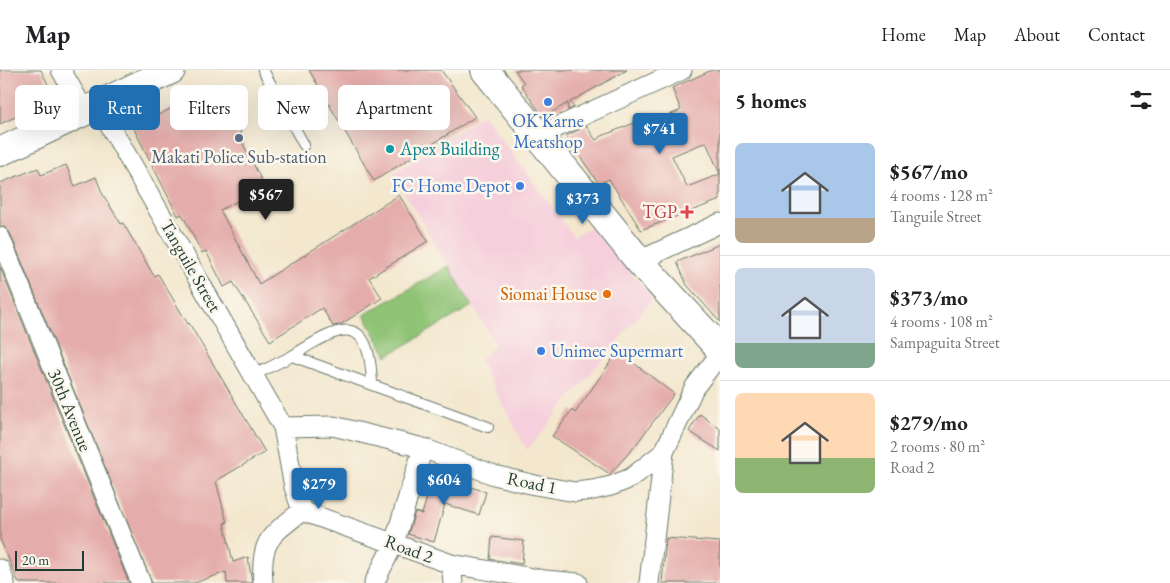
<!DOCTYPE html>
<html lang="en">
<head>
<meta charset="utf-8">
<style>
	:root { --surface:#fff; --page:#f6f6f6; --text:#202124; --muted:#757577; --line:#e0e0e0; --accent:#1f6fb2 }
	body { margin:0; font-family:"EB Garamond",serif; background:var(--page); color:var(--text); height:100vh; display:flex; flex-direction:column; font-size:19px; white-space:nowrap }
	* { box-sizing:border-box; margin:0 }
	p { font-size:16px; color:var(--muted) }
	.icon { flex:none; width:28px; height:28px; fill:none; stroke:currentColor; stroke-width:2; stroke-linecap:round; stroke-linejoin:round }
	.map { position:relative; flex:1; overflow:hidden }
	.side { display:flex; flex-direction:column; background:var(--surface); width:450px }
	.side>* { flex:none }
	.banner { position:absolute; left:15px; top:15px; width:475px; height:45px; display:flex; gap:10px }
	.scale { position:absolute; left:15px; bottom:12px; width:69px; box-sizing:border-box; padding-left:5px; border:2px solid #1f3d34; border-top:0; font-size:14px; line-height:18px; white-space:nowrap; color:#1f3d34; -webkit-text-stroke:4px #fbf7ec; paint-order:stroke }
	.price { position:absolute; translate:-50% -42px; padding:0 11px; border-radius:5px; background:var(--accent); color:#fff; font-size:16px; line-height:32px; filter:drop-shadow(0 1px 2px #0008) }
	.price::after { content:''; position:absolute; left:50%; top:30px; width:15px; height:11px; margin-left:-8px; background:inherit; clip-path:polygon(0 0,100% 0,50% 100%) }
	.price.current { background:#222; color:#fff }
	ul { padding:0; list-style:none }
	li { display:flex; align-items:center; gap:15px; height:125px; padding:0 15px }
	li+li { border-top:1px solid var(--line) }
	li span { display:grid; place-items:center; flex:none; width:140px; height:100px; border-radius:8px; color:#555 }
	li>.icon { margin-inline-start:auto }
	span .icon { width:60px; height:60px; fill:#fffc; stroke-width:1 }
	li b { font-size:21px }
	h2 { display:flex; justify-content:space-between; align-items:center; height:60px; padding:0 15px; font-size:21px }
	.tag { padding:0 18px; border-radius:8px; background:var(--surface); box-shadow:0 5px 20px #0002; font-size:18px; line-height:45px }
	.tag.current { background:var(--accent); color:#fff }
	header { display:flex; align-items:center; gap:30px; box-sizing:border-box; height:70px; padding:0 25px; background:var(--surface); border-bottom:1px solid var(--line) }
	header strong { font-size:24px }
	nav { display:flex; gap:28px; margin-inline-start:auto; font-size:18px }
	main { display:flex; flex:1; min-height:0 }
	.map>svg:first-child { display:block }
	.built { fill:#f5cfdb }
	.green { fill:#8fc375; stroke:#578054 }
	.building { fill:#e4acaa }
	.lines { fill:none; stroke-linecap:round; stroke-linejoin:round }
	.lane-casing { stroke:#69786a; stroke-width:12 }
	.street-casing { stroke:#69786a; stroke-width:21 }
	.secondary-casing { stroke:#69786a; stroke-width:30 }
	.lane { stroke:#fff; stroke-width:10 }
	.street { stroke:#fff; stroke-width:19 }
	.secondary { stroke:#fff; stroke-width:28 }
	.shop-dot { fill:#3f7fe0; stroke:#fbf7ec; stroke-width:2 }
	.service-dot { fill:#5c6f8a; stroke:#fbf7ec; stroke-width:2 }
	.culture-dot { fill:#0f9aa8; stroke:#fbf7ec; stroke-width:2 }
	.health-dot { fill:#e0444e; stroke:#fbf7ec; stroke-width:2 }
	.food-dot { fill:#e8710a; stroke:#fbf7ec; stroke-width:2 }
	.labels { text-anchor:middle; stroke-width:5; stroke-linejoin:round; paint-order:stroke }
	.shop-label { font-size:18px; fill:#366cbe; stroke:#fbf7ec }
	.culture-label { font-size:18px; fill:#0d838f; stroke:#fbf7ec; text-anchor:start }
	.service-label { font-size:18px; fill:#4e5e75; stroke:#fbf7ec }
	.health-label { font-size:18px; fill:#be3a42; stroke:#fbf7ec; text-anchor:end }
	.street-label { font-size:18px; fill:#1f3d34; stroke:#fbf7ec }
	.food-label { font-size:18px; fill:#c56008; stroke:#fbf7ec; text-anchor:end }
</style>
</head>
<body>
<header>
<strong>Map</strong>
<nav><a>Home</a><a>Map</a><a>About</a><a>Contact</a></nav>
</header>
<main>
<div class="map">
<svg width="720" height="513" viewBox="0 0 720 513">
	<rect width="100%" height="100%" fill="#fbf7ec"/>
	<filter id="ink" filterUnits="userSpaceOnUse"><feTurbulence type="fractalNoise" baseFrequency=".02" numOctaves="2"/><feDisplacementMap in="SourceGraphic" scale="10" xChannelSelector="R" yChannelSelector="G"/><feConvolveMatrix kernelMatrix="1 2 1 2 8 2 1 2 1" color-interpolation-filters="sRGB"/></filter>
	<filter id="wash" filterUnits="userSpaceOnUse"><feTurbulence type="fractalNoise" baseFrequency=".0096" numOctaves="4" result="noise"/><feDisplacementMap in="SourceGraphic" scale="20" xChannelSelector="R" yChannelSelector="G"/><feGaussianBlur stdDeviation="1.12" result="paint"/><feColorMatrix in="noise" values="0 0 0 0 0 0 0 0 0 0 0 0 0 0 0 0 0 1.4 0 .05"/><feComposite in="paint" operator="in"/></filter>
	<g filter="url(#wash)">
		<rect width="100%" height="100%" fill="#f3e7ce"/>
		<path class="built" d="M483,44L574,167L591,156L653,228L527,380L479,290L496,275L393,104Z"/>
		<path class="green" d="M449,196L472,236L387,286L364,245Z"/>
		<g id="blocks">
			<path class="building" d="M0,0H41L55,29L0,54Z
				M309,0H441L475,47L374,111Z
				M515,0H627L570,32L574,37L568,40V33L543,47L521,15L524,13Z
				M712,0H720V104L706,72L672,86L687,117L720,104V130L641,160L609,109L599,114L566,66L586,56L596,70L602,66L644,49L646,55L681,40L672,18Z
				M218,16L241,63L238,64L265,117L220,140L259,214L399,125L428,171L369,208L382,228L340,255L333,256L322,238L270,271L233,212L224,217L206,181L202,183L182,144L178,146L133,57Z
				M66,95L75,116L96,107L102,123L121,154L123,153L154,206L158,204L188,254L189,253L265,382L216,411L227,453H224L233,492L248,487L252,513H227L226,502L194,513H152L10,163L6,158L0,156V113L38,98L41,105Z
				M720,174V252L687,215L677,192Z
				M0,197L129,513H19L0,469Z
				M618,281L674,324L635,376L610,404L552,366L572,340L575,343Z
				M700,344L720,359V381L689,361Z
				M434,405L486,422L479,445L445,434L434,472L408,464L415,442L422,444Z
				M492,467L524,471L522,494L490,489Z
				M666,468L720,472V513H662Z"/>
		</g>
	</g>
	<g filter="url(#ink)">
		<use href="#blocks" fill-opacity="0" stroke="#69786a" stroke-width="1"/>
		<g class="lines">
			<defs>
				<path id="lane" d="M263,0L304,75
					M292,286C340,255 370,240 372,315
					M254,305L292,286L488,357"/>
				<path id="street" d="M61,0L85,42
					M98,35L283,357L294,417L302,441C270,466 260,470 263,513
					M538,66L682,0
					M0,167L141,513
					M639,191L720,153
					M283,357L333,356L423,378L494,405L535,415L575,422L593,420L611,416L631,408L664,382L694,318L720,284
					M302,441L451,494L545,510L578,513
					M451,494L453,513
					M0,499L5,513
					M374,513L394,473L423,378
					M649,513L664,382"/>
				<path id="secondary" d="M485,0L639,191L720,279
					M0,82L171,0"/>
			</defs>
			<use href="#lane" class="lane-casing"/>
			<use href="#street" class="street-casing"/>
			<use href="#secondary" class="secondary-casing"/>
			<use href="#lane" class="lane"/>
			<use href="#street" class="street"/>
			<use href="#secondary" class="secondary"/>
		</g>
	</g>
	<g class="shop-dot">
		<circle cx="548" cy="32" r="5"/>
		<circle cx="520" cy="116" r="5"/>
		<circle cx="541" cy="281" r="5"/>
	</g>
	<circle class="service-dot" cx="239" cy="68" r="5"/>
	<circle class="culture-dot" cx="390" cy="79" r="5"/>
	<path class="health-dot" d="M684.5 134.5h5v5h5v5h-5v5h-5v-5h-5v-5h5z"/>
	<circle class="food-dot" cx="607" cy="224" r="5"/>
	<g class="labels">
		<g class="shop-label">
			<text x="548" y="57">OK Karne<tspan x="548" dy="21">Meatshop</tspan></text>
			<text x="510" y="122" text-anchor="end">FC Home Depot</text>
			<text x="551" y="287" text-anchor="start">Unimec Supermart</text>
		</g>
		<g class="culture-label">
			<text x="400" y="85">Apex Building</text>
		</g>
		<g class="service-label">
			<text x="239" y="93">Makati Police Sub-station</text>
		</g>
		<g class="health-label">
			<text x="677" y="148">TGP</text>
		</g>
		<g class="street-label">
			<text transform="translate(191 196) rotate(60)" y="6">Tanguile Street</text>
			<text transform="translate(70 340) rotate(68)" y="6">30th Avenue</text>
			<text transform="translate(532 413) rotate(12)" y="6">Road 1</text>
			<text transform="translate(409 479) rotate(20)" y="6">Road 2</text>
		</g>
		<g class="food-label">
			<text x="597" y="230">Siomai House</text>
		</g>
	</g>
</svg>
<div class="scale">20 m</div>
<b class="price" style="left:660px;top:85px">$741</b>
<b class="price current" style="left:266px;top:151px">$567</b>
<b class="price" style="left:583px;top:155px">$373</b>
<b class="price" style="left:444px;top:436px">$604</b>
<b class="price" style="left:319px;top:440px">$279</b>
<div class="banner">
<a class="tag">Buy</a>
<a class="tag current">Rent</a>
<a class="tag">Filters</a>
<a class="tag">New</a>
<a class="tag">Apartment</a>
</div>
</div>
<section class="side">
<h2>5 homes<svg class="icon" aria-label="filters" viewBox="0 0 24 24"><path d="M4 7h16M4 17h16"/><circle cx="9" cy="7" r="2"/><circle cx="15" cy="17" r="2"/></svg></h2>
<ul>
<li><span style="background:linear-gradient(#a9c7e8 75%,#b9a48a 0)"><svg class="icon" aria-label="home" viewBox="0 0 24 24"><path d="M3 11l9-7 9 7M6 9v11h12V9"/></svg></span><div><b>$567/mo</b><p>4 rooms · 128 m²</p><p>Tanguile Street</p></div></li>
<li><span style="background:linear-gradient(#c9d6e8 75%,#7fa58c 0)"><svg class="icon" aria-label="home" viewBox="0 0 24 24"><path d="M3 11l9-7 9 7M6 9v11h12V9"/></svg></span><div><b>$373/mo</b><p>4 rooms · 108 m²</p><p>Sampaguita Street</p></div></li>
<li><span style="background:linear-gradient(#ffd9b3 65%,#8fb573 0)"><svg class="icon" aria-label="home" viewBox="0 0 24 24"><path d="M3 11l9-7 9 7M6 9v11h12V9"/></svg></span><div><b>$279/mo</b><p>2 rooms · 80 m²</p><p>Road 2</p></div></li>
</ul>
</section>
</main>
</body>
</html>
